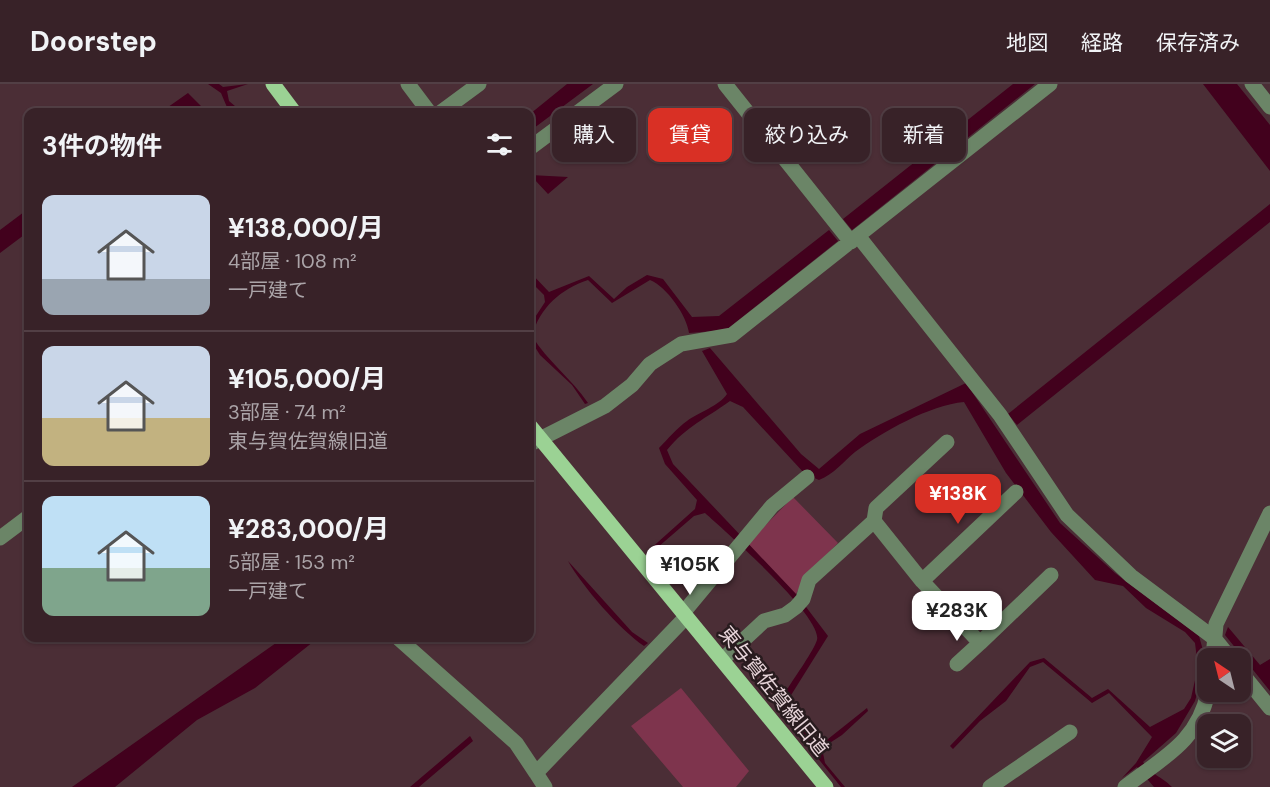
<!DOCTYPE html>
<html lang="ja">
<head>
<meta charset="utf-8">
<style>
	:root { --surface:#382228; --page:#432f34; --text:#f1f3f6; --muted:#aba4a8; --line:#523f45; --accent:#d93025 }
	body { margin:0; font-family:"DM Sans","Noto Sans JP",sans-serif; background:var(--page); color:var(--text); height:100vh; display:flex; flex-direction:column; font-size:22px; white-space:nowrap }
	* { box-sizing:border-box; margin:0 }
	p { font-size:20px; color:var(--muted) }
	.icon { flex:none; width:33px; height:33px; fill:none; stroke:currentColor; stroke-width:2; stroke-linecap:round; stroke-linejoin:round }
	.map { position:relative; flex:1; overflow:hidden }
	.side { position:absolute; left:24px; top:24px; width:510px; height:534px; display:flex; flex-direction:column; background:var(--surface); border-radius:12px; box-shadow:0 2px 4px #0004,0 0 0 2px var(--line) }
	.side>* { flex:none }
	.banner { position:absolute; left:552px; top:24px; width:570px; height:54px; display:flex; gap:12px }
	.needle { width:39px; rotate:325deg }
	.controls { position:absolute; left:1197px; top:564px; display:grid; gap:12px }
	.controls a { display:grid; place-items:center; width:54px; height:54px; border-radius:12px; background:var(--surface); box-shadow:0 2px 4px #0004,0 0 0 2px var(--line); font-size:30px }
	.price { position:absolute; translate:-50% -51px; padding:0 14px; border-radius:12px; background:#fff; color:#222; font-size:20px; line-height:39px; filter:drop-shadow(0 2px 3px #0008) }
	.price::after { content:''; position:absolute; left:50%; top:36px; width:18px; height:14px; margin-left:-9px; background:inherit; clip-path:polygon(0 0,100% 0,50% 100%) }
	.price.on { background:var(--accent); color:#fff }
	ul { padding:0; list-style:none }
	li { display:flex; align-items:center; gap:18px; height:150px; padding:0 18px }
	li+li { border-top:2px solid var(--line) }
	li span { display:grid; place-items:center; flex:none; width:168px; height:120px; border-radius:12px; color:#555 }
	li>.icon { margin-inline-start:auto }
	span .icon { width:72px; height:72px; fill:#fffc; stroke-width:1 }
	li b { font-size:26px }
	h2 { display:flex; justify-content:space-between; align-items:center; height:72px; padding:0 18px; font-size:26px }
	.tag { padding:0 21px; border-radius:12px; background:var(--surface); box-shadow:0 2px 4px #0004,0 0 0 2px var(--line); font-size:21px; line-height:54px }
	.tag.on { background:var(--accent); color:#fff }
	header { display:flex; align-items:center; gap:36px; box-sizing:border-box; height:84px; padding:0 30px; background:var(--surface); border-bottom:2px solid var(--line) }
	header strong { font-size:28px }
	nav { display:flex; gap:33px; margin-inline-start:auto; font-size:21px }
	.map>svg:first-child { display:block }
	.green { fill:#7e344d }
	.water { fill:#42011d }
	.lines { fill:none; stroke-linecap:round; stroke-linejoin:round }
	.minor { stroke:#6b8567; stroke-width:15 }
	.major { stroke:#9bd294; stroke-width:15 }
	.labels { text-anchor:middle; stroke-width:5; stroke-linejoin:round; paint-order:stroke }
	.street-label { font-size:20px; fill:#e7d4d9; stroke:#281b1e }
</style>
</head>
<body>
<header>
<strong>Doorstep</strong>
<nav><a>地図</a><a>経路</a><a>保存済み</a></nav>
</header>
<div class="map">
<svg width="1270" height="703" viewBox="0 0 1270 703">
	<rect width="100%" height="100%" fill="#4b2e36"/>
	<path class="green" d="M793,413L838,459L805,493L795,512L744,463Z
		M681,604L749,687L736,703H683L631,642Z"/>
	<path class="water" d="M208,0H219L223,3L248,0L227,7L229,17L242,28H229L221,9Z
		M567,0H593L530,47V30Z
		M1013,0H1035L852,146L843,135Z
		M1203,0H1237L1270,41V87Z
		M188,9L201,22L193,28H161Z
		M530,91L568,93L548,110L535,96L530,98Z
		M1270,120V138L1017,341L1008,330Z
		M28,125V148L0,169V146Z
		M829,146L838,157L726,246L689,249C687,232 667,203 650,196L612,219L588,196C561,205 540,223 532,252C547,277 571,294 588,319L585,320L572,301L540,271L530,255V241L545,218L544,211L530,197V188L549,208L589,192L614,215L627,203L647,191L663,195L692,233L719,232Z
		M710,264L801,370L819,385L860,350L966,299L1060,439L1115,489L1199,552L1206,577L1195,617L1176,649L1143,678C1154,693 1160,691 1172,703H1154L1137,683L1122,694L1136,679L1152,653L1109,609L1092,619L1043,578L1030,583L1006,617L980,637L953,665L950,662L1030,578L1044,574L1092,614L1108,605L1150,643L1184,625L1191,614L1198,583L1195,559L1185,548L1146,524L1123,502L1095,496L1051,448L1006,389L964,318C930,321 882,348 855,368C843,378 834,390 819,396L805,390L743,323L730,317C705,335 687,342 667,366L673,380L797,511L828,552L788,616C795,637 806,647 823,659L867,624L868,627L842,651L822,664L825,679L845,703H841L784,632C782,616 773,608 760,599L767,598L779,606L788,604C795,593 814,566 817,556C823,533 724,446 705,429L694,432L650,470L648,467L695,425L697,416L665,380L659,364C668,355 677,344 687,337C699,328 719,322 727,310L702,267Z
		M568,477L632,548L648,559L644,562C620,546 582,502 568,477Z
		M1228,543L1260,581L1270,575V607L1225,551Z
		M283,554H318L255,604L197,636L115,703H72Z
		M470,652L473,657L419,703H410Z"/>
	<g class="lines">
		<path class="minor" d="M408,0L429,28
			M725,0L851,158
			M1252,0L1270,23
			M441,28L479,0
			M530,64L616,0
			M859,153L1000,331L1067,431L1131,492L1214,554L1230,574
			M530,360L605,322L632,301L650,280L681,260L732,251L1050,0
			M874,437L922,497L980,559L1051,491
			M0,454L28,433
			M922,497L1016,408
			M683,529L772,422L807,393
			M398,554L516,659L536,689
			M1213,574L1216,540L1270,429
			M722,576L764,537L785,531L796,523L803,515L809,496L874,437L876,424L947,358
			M957,580L980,559
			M1240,587L1270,624
			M545,703L536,689L686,533
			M990,703L1070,648
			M1125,703C1162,674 1198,658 1208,608"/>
		<path class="major" d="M273,0L294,28
			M530,342L826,703"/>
	</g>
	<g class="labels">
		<g class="street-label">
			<text transform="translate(774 607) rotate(51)" y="7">東与賀佐賀線旧道</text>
		</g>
	</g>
</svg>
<div class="controls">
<a><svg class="needle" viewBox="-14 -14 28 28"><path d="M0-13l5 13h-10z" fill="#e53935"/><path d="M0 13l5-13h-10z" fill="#aba4a8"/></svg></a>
<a><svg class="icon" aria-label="layers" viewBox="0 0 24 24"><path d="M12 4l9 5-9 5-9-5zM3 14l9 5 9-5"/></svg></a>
</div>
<b class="price on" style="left:958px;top:441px">¥138K</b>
<b class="price" style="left:690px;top:512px">¥105K</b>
<b class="price" style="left:957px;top:558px">¥283K</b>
<div class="banner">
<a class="tag">購入</a>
<a class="tag on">賃貸</a>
<a class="tag">絞り込み</a>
<a class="tag">新着</a>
</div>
<section class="side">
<h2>3件の物件<svg class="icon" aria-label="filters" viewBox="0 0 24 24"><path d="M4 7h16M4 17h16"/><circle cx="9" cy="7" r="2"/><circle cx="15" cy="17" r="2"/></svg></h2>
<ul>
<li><span style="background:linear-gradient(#c9d6e8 70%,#9aa5b1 0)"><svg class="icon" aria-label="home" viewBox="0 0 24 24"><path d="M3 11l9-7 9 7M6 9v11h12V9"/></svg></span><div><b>¥138,000/月</b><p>4部屋 · 108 m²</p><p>一戸建て</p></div></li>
<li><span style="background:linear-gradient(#c9d6e8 60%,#c2b280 0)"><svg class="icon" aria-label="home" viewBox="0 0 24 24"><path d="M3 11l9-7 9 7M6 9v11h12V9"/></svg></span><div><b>¥105,000/月</b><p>3部屋 · 74 m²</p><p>東与賀佐賀線旧道</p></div></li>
<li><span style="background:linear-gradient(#bfe0f5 60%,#7fa58c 0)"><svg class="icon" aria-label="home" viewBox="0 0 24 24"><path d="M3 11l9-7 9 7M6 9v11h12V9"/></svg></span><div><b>¥283,000/月</b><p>5部屋 · 153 m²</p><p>一戸建て</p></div></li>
</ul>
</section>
</div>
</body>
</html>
